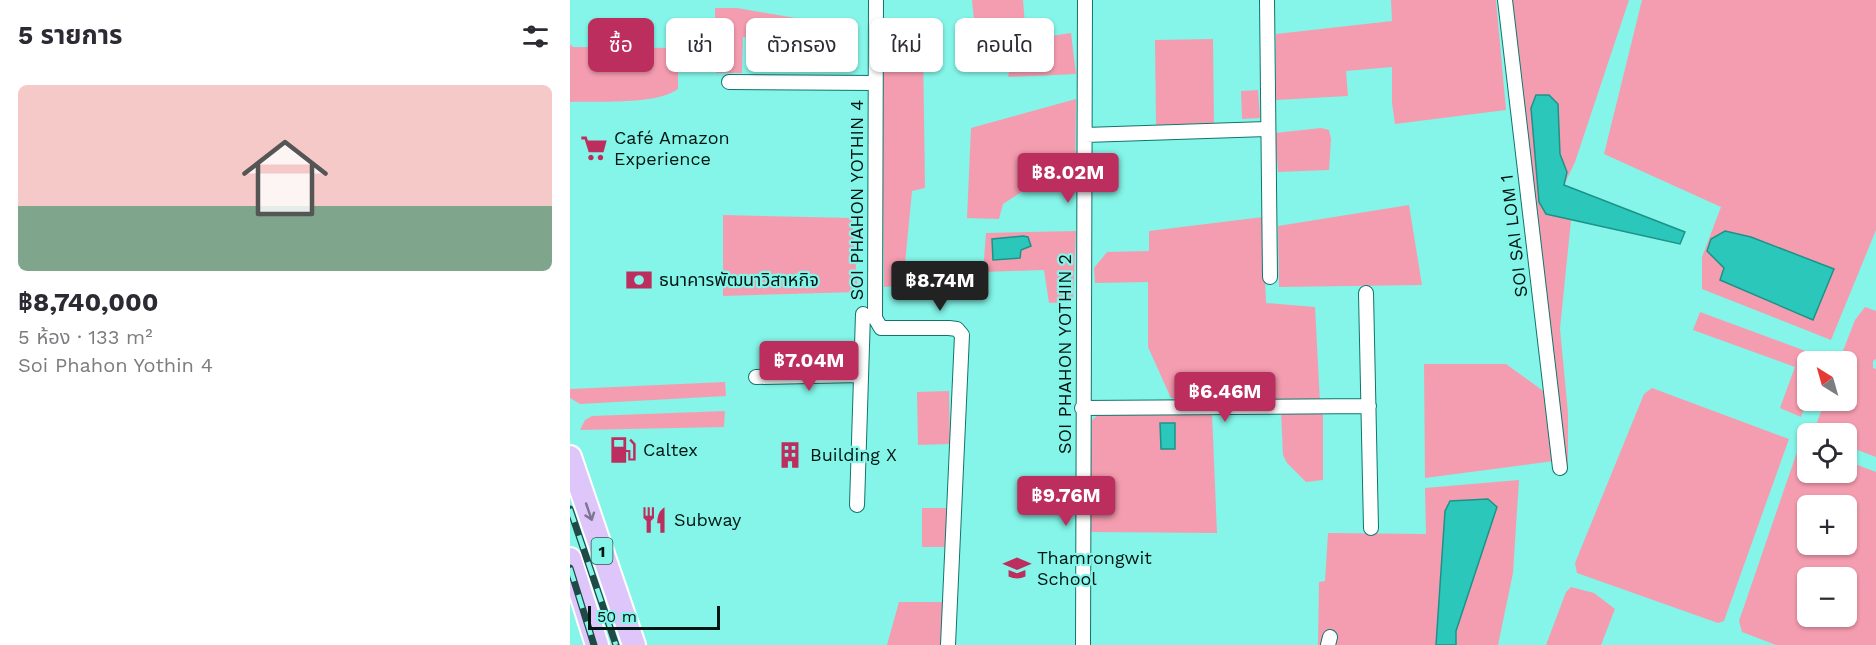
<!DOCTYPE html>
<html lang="th">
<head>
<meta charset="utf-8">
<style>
	:root { --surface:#fff; --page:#f7f7f7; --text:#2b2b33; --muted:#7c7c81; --accent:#bc2e5e }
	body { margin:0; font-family:"Work Sans","Noto Sans Thai",sans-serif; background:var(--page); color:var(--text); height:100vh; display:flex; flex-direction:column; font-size:22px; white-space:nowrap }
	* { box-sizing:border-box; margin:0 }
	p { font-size:20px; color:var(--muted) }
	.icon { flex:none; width:33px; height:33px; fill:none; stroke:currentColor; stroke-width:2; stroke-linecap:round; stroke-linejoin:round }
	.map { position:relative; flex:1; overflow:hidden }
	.panel { display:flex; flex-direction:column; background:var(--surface); width:570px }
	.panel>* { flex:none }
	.guide { position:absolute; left:18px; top:18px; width:570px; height:54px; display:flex; gap:12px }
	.needle { width:39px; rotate:323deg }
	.controls { position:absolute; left:1227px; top:351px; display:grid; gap:12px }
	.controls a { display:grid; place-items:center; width:60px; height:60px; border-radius:9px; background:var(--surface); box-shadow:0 2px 4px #0004; font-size:30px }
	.scale { position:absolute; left:18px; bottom:15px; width:132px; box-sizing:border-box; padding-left:6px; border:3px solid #001613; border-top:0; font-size:16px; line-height:21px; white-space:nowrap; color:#001613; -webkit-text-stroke:4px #84f5e8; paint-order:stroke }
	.price { position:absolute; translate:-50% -51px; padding:0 14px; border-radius:6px; background:var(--accent); color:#fff; font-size:20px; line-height:39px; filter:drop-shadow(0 2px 3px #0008) }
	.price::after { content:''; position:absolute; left:50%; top:36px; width:18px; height:14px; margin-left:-9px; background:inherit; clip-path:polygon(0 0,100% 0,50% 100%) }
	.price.on { background:#222; color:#fff }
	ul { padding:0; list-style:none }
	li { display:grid; align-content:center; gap:12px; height:318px; padding:0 18px }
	li span { display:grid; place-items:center; height:186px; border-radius:9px; color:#555 }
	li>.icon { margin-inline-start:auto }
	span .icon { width:108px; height:108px; fill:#fffc; stroke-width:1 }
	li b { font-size:26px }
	h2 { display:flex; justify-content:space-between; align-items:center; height:72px; padding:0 18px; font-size:26px }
	.tag { padding:0 21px; border-radius:9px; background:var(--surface); box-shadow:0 2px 4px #0004; font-size:21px; line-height:54px }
	.tag.on { background:var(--accent); color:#fff }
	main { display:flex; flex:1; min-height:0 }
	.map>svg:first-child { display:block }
	.green { fill:#f59db0; fill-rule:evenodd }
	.water { fill:#2bc7ba; stroke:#1e9288; stroke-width:1.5 }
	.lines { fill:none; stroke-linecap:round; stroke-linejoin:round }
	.street-casing { stroke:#11756d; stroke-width:16 }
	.primary-casing { stroke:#fff; stroke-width:26 }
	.street { stroke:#fff; stroke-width:14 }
	.primary { stroke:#dfc6fa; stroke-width:22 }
	.rail-casing { stroke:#1f4a45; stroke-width:7 }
	.rail { stroke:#84f5e8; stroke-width:4.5; stroke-dasharray:14; stroke-linecap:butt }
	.oneway { stroke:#7b7792 }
	.labels { text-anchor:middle; stroke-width:4.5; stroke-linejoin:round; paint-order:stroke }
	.shield { fill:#84f5e8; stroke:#285953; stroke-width:1.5 }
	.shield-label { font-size:16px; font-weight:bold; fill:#001613 }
	.poi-label { font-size:18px; fill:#001613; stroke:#84f5e8; text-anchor:start }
	.street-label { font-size:18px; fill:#001613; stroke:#84f5e8 }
</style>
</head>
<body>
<main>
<section class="panel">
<h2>5 รายการ<svg class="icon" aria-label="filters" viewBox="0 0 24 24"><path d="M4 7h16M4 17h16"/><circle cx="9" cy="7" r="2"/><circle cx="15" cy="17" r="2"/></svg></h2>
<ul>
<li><span style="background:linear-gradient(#f6c9c9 65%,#7fa58c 0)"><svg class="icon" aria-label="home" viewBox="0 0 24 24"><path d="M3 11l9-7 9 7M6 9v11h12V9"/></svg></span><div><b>฿8,740,000</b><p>5 ห้อง · 133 m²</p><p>Soi Phahon Yothin 4</p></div></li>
</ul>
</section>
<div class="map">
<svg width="1306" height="645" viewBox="0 0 1306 645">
	<rect width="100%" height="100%" fill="#84f5e8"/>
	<path class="green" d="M402,0H453L455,25L405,30Z
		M821,0H926L936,110L825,124L822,103V67L776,71L778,96L706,100V34L822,21Z
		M941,0H1059L1005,162L994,185L1001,220L990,329L998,413V472Z
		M1072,0H1306V230L1261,340L1132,289V257L1151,207L1034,154Z
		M145,8H167L277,27L275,39L173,37L172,73H146Z
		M311,31L353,44L355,188L342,191L333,285L314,287Z
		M501,33L506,74L438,77L441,62L475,57V46L481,36Z
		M643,39L644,123L586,125L585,40Z
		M0,44L3,47L108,48V89C86,105 28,101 0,102Z
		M688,90L690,118L672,119L671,91Z
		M506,99L505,182L462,185L433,204L429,219L397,218L401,128Z
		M751,128L759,130L761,139L759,170L708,172L705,133Z
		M839,205L852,285L709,287L708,226Z
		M153,215L282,218L288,292L153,296Z
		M693,217L696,303L745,307L750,402L601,398L578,347V282L525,283L524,268L537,252L579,251V231Z
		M506,231L503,302L479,303L474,270L413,272L416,233Z
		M1295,307L1306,311V359L1303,361V368L1306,369V457L1277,446L1276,434L1243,433L1255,401L1276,400V362L1269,361L1285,320Z
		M1130,312L1249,356L1248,361L1238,362L1237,399L1231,417L1210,408L1225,367L1123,330Z
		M854,364H936L976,393L984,461L855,478Z
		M155,382L156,396L10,404L0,398V389Z
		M1082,388L1219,439L1154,621L1148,623L1007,573L1005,563L1074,394Z
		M379,391L380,444L348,445L347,392Z
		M753,410V480L736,482L717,463L713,455L711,411Z
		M155,411L154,427L10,430L15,420L22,416Z
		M642,413L647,533L519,532L522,420L528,415Z
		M1237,448L1238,472H1276L1277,461L1306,472V645H1206L1172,632L1169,621L1227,452ZM1238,506H1276V544H1238ZM1238,578H1276V616H1238Z
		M949,480L943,573L928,645H886L875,511L866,645H748L749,582L755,581L758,533L856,534L855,488Z
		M352,508H376V547H352Z
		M1001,587L1024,593L1045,609L1031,645H976L996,592Z
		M329,602H374L373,645H317Z"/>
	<path class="water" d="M966,95H979L988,104L990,154L997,172L994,185L1115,232L1110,244L976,214L969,202L961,108Z
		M1155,231L1181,237L1264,269L1243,320L1150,280L1154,268L1137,251L1141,239Z
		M453,236L458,237L461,246L451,250L450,258L423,260L422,239Z
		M590,423H605V449H591Z
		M918,499L927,507L886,631V645H866L875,511L880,501Z"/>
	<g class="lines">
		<defs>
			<path id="street" d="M306,0L305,318L311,328H379L387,329L392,335L378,645
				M697,0L700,277
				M935,0L990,468
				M159,82L305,83
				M515,135L697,129
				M796,293L801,528
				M186,377L291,375
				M512,408L799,406
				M287,505L293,314
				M513,645L515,0
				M758,645L760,637"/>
			<path id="primary" d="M0,457L64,645
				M0,559L27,645"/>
		</defs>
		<use href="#street" class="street-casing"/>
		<use href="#primary" class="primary-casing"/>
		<use href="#street" class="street"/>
		<use href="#primary" class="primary"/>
		<defs>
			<path id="rail" d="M0,509L46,645
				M0,568L24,645"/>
		</defs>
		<use href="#rail" class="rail-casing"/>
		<use href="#rail" class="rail"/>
	</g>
	<defs><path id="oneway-shaft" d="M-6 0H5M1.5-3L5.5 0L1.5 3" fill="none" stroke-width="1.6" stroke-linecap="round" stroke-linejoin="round" transform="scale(1.5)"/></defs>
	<use class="oneway" href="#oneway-shaft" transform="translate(19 512) rotate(71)"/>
	<defs>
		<symbol id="supermarket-bare" viewBox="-9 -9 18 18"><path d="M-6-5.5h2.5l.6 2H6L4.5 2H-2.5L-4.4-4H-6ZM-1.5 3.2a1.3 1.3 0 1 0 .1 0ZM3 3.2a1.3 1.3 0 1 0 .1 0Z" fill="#bc2e5e" stroke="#84f5e8" stroke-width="2.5" paint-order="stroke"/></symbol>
		<symbol id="bank-bare" viewBox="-9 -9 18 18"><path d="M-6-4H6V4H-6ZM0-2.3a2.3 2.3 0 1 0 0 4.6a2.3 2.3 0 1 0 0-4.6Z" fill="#bc2e5e" stroke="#84f5e8" stroke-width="2.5" paint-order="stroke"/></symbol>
		<symbol id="fuel-bare" viewBox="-9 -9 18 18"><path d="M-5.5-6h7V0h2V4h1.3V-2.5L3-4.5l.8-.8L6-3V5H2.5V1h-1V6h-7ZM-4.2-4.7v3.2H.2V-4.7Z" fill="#bc2e5e" stroke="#84f5e8" stroke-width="2.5" paint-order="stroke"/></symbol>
		<symbol id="building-bare" viewBox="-9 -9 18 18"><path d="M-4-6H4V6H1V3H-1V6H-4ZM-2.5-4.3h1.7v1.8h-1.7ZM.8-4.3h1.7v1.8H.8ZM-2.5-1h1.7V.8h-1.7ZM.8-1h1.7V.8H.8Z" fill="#bc2e5e" stroke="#84f5e8" stroke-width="2.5" paint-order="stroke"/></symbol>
		<symbol id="restaurant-bare" viewBox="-9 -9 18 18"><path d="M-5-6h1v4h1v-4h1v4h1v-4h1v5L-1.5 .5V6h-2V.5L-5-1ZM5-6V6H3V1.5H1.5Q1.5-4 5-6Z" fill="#bc2e5e" stroke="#84f5e8" stroke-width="2.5" paint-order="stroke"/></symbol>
		<symbol id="school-bare" viewBox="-9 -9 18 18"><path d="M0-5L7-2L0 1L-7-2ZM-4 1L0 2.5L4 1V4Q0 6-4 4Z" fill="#bc2e5e" stroke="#84f5e8" stroke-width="2.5" paint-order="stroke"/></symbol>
	</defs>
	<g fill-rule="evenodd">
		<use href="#supermarket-bare" x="5" y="129" width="38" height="38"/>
		<use href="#bank-bare" x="50" y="261" width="38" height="38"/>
		<use href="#fuel-bare" x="34" y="431" width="38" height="38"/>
		<use href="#building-bare" x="201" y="436" width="38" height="38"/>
		<use href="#restaurant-bare" x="65" y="501" width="38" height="38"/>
		<use href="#school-bare" x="428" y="549" width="38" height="38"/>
	</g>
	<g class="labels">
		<rect class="shield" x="21.5" y="538" width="21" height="26" rx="4.5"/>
		<g class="shield-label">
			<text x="32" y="557">1</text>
		</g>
		<g class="poi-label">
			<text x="44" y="144">Café Amazon<tspan x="44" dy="21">Experience</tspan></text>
			<text x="89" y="286">ธนาคารพัฒนาวิสาหกิจ</text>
			<text x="73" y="456">Caltex</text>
			<text x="240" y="461">Building X</text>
			<text x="104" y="526">Subway</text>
			<text x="467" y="564">Thamrongwit<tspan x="467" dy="21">School</tspan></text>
		</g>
		<g class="street-label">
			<text transform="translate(287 200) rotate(-90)" y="6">SOI PHAHON YOTHIN 4</text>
			<text transform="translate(944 236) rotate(-97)" y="6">SOI SAI LOM 1</text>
			<text transform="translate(495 354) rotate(-90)" y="6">SOI PHAHON YOTHIN 2</text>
		</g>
	</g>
</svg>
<div class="controls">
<a><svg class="needle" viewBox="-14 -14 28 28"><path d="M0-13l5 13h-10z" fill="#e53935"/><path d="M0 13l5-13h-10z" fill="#7c7c81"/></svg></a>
<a><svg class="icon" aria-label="locate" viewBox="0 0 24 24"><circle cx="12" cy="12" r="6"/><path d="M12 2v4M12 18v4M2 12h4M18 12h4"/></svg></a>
<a>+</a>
<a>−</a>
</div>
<div class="scale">50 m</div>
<b class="price" style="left:498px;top:204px">฿8.02M</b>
<b class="price on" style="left:370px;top:312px">฿8.74M</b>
<b class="price" style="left:239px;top:392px">฿7.04M</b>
<b class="price" style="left:655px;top:423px">฿6.46M</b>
<b class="price" style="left:496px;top:527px">฿9.76M</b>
<div class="guide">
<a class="tag on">ซื้อ</a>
<a class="tag">เช่า</a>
<a class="tag">ตัวกรอง</a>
<a class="tag">ใหม่</a>
<a class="tag">คอนโด</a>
</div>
</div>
</main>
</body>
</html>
